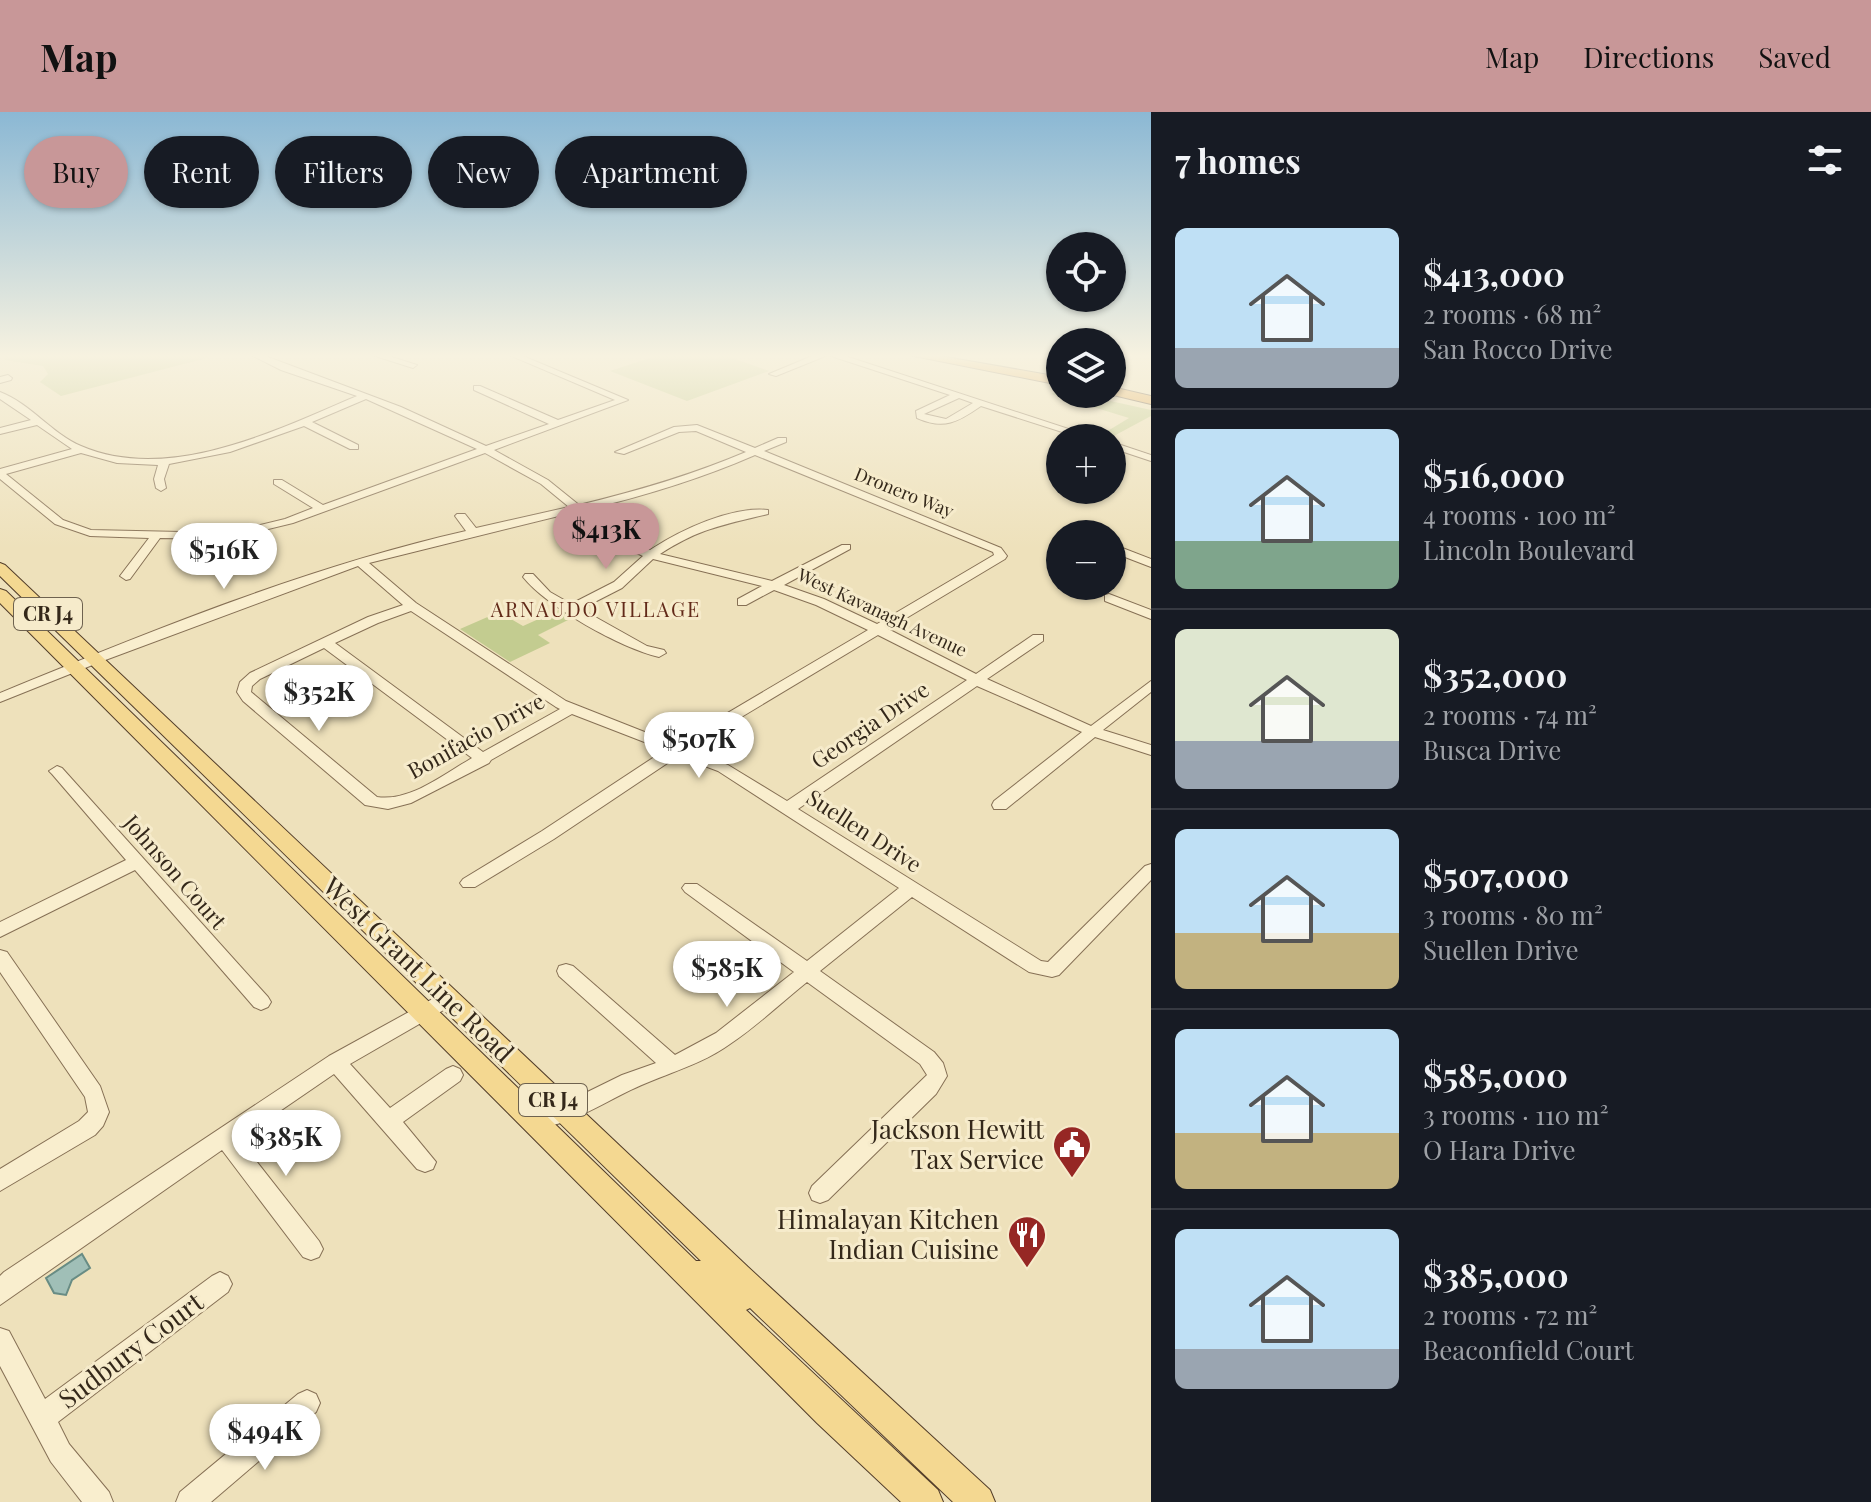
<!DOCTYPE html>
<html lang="en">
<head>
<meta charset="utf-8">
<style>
	:root { --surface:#171b24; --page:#20242c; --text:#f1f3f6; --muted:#9ea1a6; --line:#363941; --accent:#c89798 }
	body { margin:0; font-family:"Playfair Display",serif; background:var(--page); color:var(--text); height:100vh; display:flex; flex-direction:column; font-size:30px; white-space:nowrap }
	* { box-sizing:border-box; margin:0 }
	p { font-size:26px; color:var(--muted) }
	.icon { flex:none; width:44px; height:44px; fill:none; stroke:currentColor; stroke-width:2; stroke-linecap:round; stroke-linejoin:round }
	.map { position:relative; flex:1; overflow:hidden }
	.panel { display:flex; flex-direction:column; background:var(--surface); width:720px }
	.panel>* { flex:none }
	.banner { position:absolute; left:24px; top:24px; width:760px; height:72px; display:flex; gap:16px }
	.buttons { position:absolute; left:1046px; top:120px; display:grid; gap:16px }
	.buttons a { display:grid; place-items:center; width:80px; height:80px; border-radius:50%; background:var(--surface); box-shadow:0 2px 6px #0004; font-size:40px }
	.price { position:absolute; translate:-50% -68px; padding:0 18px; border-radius:28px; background:#fff; color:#222; font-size:26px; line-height:52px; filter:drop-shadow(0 2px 4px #0008) }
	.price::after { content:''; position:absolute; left:50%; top:48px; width:24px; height:18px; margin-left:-12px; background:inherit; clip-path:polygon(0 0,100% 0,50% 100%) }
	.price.on { background:var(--accent); color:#111 }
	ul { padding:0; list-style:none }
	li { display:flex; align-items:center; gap:24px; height:200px; padding:0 24px }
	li+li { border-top:2px solid var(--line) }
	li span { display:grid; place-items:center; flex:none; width:224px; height:160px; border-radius:12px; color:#555 }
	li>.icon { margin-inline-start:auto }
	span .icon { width:96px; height:96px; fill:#fffc; stroke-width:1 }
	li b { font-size:34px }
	h2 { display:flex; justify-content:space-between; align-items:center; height:96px; padding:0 24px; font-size:34px }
	.tag { padding:0 28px; border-radius:36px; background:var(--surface); box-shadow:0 2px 6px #0004; font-size:28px; line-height:72px }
	.tag.on { background:var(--accent); color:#111 }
	header { display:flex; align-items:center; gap:48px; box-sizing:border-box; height:112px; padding:0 40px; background:var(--accent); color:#111 }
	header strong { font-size:38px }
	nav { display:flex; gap:44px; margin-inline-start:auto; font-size:28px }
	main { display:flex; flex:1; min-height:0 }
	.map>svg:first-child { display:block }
	.green { fill:#c3cc90 }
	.water { fill:#a0bfb7; stroke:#688c84; stroke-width:2 }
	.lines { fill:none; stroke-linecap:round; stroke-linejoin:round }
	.minor-casing { stroke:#867055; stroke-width:2 }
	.major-casing { stroke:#533e2a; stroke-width:2 }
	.highway-casing { stroke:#533e2a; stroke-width:2 }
	.minor { fill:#f9eece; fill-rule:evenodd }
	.major { fill:#f4d891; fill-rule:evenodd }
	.highway { fill:#e2a348; fill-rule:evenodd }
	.labels { text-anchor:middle; stroke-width:6; stroke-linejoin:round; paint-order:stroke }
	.far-street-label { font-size:18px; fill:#34281a; stroke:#f6ebcb }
	.far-neighbourhood-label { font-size:20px; letter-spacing:2px; fill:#622a19; stroke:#f6ebcb }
	.shield { fill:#f6ebcb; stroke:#6e624f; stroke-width:2 }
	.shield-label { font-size:20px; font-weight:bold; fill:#34281a }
	.street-label { font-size:22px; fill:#34281a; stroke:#f6ebcb }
	.near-street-label { font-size:26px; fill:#34281a; stroke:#f6ebcb }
	.near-poi-label { font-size:26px; fill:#34281a; stroke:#f6ebcb; text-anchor:end }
</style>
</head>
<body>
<header>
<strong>Map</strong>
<nav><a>Map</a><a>Directions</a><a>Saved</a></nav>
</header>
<main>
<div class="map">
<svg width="1151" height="1390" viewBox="0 0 1151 1390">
	<rect width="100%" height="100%" fill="#eee1bb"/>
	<path class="green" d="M0,242H222L61,284L40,270L48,262L43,254L5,248Z
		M662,242H703L716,246L724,243L769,259L687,289L610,259Z
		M1060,278V282H1079L1151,298V304L1110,326L1101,323L1129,306L1051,282Z
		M561,497L574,505L538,523L550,531L510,550L460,517L499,500L523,514Z"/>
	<path class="water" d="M82,1142L90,1156L72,1168L66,1183L54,1181L46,1166Z"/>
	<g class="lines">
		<defs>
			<path id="minor" d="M249,242H260L401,295L486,334L549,312L474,278V274H480L558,308L615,288L507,242H518L628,288L494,338L548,368L579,393C637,379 692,363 746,340L696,319L679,320L624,342L615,340L674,315L697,313L755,336L778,326H786V330L764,339L1001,436L1007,444L1005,447L888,517L976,562L1033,523H1043V529L987,567L1091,614L1151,569V580L1103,618L1151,633V643L1095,625L1006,697H994L992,693L994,689L1082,620L977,574L798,697L1041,849L1048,850L1145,754L1151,752V768L1059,863L1052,865L1029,860L912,785L820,859L934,940L943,951L947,964L936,982L828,1088L820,1091L812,1088L809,1081L812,1074L927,963L920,952L807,870C782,890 757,914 730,932C701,953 667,961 635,976C607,988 555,1024 526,1013L522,1007L526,1001L563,992L622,963L656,951L559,864L557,859L559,854L566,852L573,854L675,943L716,921L794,860L685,780L682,776L685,772H697L807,849L899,776L718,659L678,644L554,727L475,775H463L460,771L463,767L542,719L665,638L572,602L491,648L489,651L411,691L388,697L365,693L243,589L237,580L240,570L250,561L368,505L403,493L358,454L100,550L0,590V581C151,519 307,455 466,419L455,404L457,402H465L476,416L569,395L541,372L485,341L293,411L227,427L160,426L130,467L126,468L120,464L149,426L90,424L55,412L0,367V357L72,337L37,313L0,322V316L31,308L0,287V280C31,292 51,321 81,334C169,372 277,318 357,284L281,258ZM366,287L477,337L323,393L282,368H274V372L313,396L285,407L227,421L91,418L63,408L6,362L81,341L117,351L158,353L154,367L156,376L161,379L166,376L164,367L169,352L230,340L304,314L350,337H358V333L312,310ZM755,343L993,440L994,443L877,512L824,487L784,473L850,437V433H842L772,469L660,442C700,416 723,413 768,402V398C731,394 681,418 650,438L623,426L585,398C644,384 700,367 755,343ZM575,400L615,431L643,444L614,470L571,492L550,480L533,462H525L523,465C547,495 621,536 659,545L666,541L664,538L647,534L581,497L622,476L653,447L762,474L738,487V493H746L774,478L816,493L868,518L675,632L566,589L416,491L369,451ZM411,499L556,595L560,597L483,640L335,531L378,511ZM878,523L967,568L787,689L728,653L688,637ZM324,536L472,646C444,662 410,690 377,685L251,580L252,574L260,567Z
				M369,242H382L417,253L413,256Z
				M817,242H839L1096,326H1081L981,294C958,310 944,318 917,306L916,299L950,283L828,243L776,264L769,262ZM959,286L973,291L946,307L924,302Z
				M8,263L12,266L11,268L0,271V265Z
				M1112,330L1151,343V349L1112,336Z
				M1112,432L1151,447V455L1112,440Z
				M1109,482L1151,498V507L1105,489V483Z
				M57,654L62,656L268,885L271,890L268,895L261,898L254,895L135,758L0,825V810L126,748L52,662L49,659Z
				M0,838L7,840L100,974L109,1000L103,1014L95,1023L0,1079V1057L79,1009L88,1000L85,985L0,860Z
				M447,879L454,882L457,887L454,892L350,952L390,996L446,957L453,954L460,957L463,963L460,969L403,1010L436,1050L433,1057L425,1060L417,1057L334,962L239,1027L319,1129L323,1137L319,1145L311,1148L303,1145L222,1038L0,1193V1164L4,1160L329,944Z
				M220,1160L228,1164L232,1172L228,1180L58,1310L69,1332L109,1380L113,1390H82L51,1350L0,1254V1216L9,1219L45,1287L212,1164Z
				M307,1278L316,1282L320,1291L316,1300L211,1390H176L180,1380L298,1282Z"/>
			<path id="major" d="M0,451L5,453L748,1155L990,1378L995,1390H953L750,1196L746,1198L938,1378L943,1390H901L817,1311L0,491V477L6,479L696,1149H701L0,464Z"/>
			<path id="highway" d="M904,242H929L1060,265V273Z
				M1112,275L1151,284V292L1109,282H1112Z"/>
		</defs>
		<use href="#minor" class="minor-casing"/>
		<use href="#major" class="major-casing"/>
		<use href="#highway" class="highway-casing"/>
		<use href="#minor" class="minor"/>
		<use href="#major" class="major"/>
		<use href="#highway" class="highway"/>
	</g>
	<linearGradient id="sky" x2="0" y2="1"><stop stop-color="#8bb8d4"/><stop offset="0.56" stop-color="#f7f2e0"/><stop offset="1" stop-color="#f7f2e0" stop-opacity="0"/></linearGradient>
	<rect width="1151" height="436" fill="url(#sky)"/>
	<defs>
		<symbol id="civic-pin" viewBox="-11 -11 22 30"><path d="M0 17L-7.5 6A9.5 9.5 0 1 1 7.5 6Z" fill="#962724" stroke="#f6ebcb"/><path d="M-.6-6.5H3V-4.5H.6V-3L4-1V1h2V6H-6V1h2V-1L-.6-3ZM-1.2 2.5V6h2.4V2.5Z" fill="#fff"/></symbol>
		<symbol id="restaurant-pin" viewBox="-11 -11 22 30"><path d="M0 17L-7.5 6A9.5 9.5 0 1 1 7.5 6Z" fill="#962724" stroke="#f6ebcb"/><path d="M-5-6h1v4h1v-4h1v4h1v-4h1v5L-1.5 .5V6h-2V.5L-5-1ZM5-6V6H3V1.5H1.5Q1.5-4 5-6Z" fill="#fff"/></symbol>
	</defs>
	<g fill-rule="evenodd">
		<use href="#civic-pin" x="1050" y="1011" width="44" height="60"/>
		<use href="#restaurant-pin" x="1005" y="1101" width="44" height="60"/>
	</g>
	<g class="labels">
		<g class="far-street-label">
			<text transform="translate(904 381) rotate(22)" y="6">Dronero Way</text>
			<text transform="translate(882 501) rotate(25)" y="6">West Kavanagh Avenue</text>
		</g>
		<g class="far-neighbourhood-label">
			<text x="596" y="505">ARNAUDO VILLAGE</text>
		</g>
		<g class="shield">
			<rect x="14" y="486" width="68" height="32" rx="6"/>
			<rect x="519" y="972" width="68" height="32" rx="6"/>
		</g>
		<g class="shield-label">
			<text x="48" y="509">CR J4</text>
			<text x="553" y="995">CR J4</text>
		</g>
		<g class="street-label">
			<text transform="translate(870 613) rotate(-34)" y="8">Georgia Drive</text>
			<text transform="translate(476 624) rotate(-29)" y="8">Bonifacio Drive</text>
			<text transform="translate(864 719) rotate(33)" y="8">Suellen Drive</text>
			<text transform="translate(175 760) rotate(49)" y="8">Johnson Court</text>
		</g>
		<g class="near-street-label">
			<text transform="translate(418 858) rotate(44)" y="9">West Grant Line Road</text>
			<text transform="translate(131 1239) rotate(-37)" y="9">Sudbury Court</text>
		</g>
		<g class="near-poi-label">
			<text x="1044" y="1027">Jackson Hewitt<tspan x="1044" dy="30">Tax Service</tspan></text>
			<text x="999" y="1117">Himalayan Kitchen<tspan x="999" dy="30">Indian Cuisine</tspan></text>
		</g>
	</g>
</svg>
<div class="buttons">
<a><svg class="icon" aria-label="locate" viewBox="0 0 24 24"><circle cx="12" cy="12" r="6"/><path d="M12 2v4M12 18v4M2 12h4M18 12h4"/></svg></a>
<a><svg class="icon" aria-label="layers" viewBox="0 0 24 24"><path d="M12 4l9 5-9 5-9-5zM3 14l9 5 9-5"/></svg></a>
<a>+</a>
<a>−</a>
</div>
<b class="price on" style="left:606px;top:459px">$413K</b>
<b class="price" style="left:224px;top:479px">$516K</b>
<b class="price" style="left:319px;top:621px">$352K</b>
<b class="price" style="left:699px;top:668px">$507K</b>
<b class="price" style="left:727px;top:897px">$585K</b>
<b class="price" style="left:286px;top:1066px">$385K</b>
<b class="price" style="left:265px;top:1360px">$494K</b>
<div class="banner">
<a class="tag on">Buy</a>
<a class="tag">Rent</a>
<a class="tag">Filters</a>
<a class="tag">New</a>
<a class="tag">Apartment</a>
</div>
</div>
<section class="panel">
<h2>7 homes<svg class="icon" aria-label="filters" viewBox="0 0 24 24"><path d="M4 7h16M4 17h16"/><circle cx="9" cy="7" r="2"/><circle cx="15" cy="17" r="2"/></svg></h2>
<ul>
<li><span style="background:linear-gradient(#bfe0f5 75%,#9aa5b1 0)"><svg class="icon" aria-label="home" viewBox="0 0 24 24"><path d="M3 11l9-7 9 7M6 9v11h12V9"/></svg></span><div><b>$413,000</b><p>2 rooms · 68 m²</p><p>San Rocco Drive</p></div></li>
<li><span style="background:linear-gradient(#bfe0f5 70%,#7fa58c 0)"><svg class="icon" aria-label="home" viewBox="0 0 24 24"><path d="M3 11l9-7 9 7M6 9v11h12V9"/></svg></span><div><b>$516,000</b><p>4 rooms · 100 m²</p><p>Lincoln Boulevard</p></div></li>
<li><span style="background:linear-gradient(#dfe7d0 70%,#9aa5b1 0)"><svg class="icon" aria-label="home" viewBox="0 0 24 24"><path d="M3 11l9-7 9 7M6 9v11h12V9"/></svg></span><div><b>$352,000</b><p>2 rooms · 74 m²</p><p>Busca Drive</p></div></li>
<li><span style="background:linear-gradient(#bfe0f5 65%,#c2b280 0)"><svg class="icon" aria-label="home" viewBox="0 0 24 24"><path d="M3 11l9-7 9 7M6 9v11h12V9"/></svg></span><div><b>$507,000</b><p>3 rooms · 80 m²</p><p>Suellen Drive</p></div></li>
<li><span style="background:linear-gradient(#bfe0f5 65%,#c2b280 0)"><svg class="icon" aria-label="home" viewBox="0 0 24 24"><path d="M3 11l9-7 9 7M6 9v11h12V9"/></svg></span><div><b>$585,000</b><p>3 rooms · 110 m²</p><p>O Hara Drive</p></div></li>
<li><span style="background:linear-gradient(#bfe0f5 75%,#9aa5b1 0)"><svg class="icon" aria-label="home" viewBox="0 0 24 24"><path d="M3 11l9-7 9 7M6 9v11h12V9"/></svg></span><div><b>$385,000</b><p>2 rooms · 72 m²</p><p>Beaconfield Court</p></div></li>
</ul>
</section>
</main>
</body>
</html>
